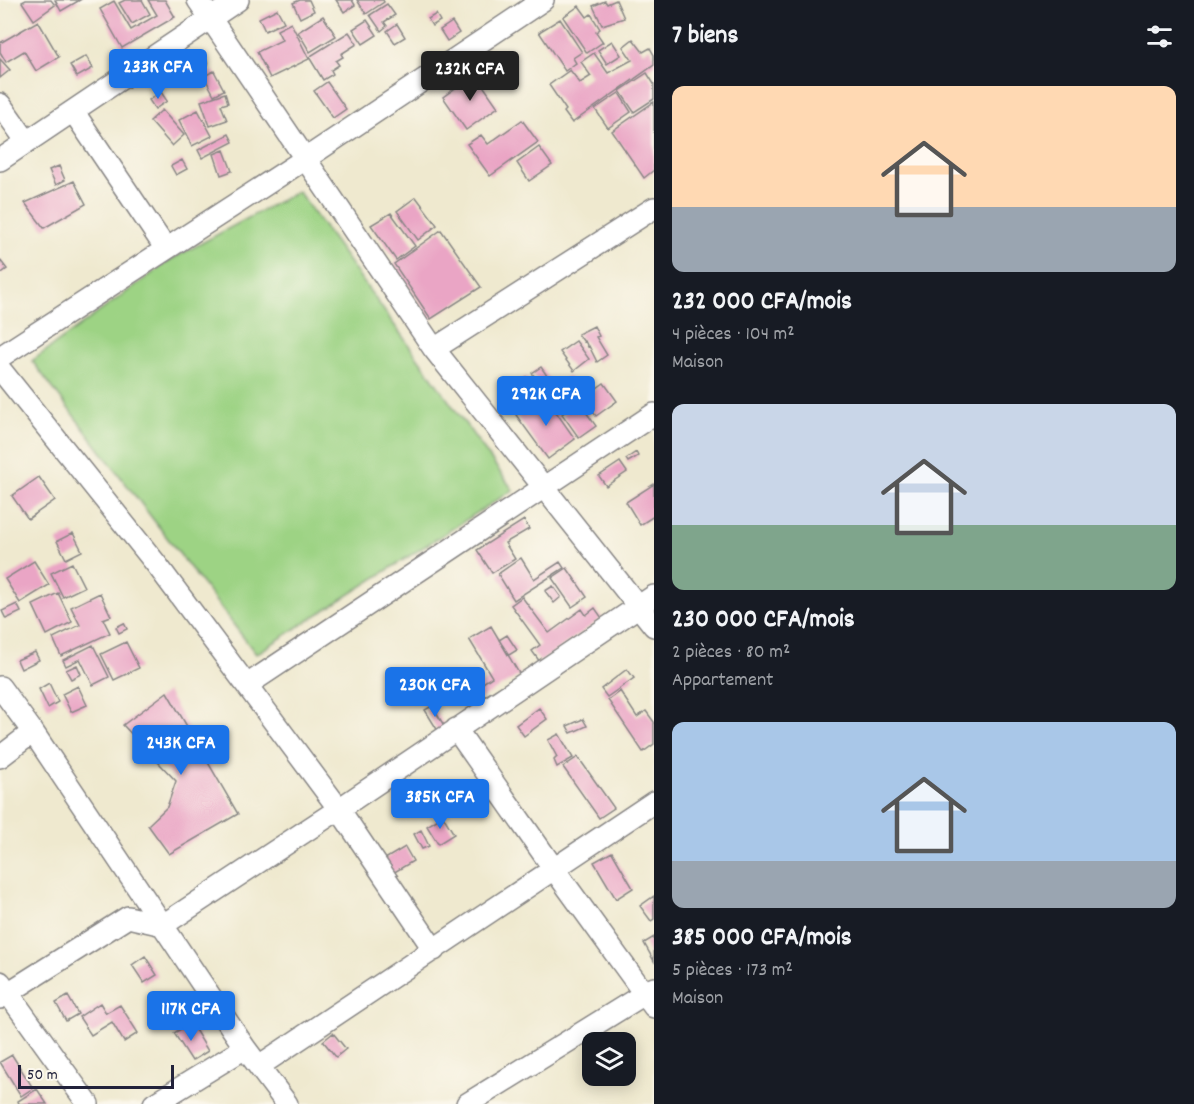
<!DOCTYPE html>
<html lang="fr">
<head>
<meta charset="utf-8">
<style>
	:root { --surface:#171b24; --page:#20242c; --text:#f1f3f6; --muted:#9ea1a6; --accent:#1a73e8 }
	body { margin:0; font-family:Dekko,sans-serif; background:var(--page); color:var(--text); height:100vh; display:flex; flex-direction:column; font-size:22px; white-space:nowrap }
	* { box-sizing:border-box; margin:0 }
	p { font-size:20px; color:var(--muted) }
	.icon { flex:none; width:33px; height:33px; fill:none; stroke:currentColor; stroke-width:2; stroke-linecap:round; stroke-linejoin:round }
	.map { position:relative; flex:1; overflow:hidden }
	.panel { display:flex; flex-direction:column; background:var(--surface); width:540px }
	.panel>* { flex:none }
	.tools { position:absolute; left:582px; top:1032px; display:grid; gap:12px }
	.tools a { display:grid; place-items:center; width:54px; height:54px; border-radius:12px; background:var(--surface); box-shadow:0 3px 15px #0003; font-size:30px }
	.scale { position:absolute; left:18px; bottom:15px; width:156px; box-sizing:border-box; padding-left:6px; border:3px solid #22223b; border-top:0; font-size:16px; line-height:21px; white-space:nowrap; color:#22223b; -webkit-text-stroke:4px #fbf7ec; paint-order:stroke }
	.price { position:absolute; translate:-50% -51px; padding:0 14px; border-radius:6px; background:var(--accent); color:#fff; font-size:20px; line-height:39px; filter:drop-shadow(0 2px 3px #0008) }
	.price::after { content:''; position:absolute; left:50%; top:36px; width:18px; height:14px; margin-left:-9px; background:inherit; clip-path:polygon(0 0,100% 0,50% 100%) }
	.price.on { background:#222; color:#fff }
	ul { padding:0; list-style:none }
	li { display:grid; align-content:center; gap:12px; height:318px; padding:0 18px }
	li span { display:grid; place-items:center; height:186px; border-radius:12px; color:#555 }
	li>.icon { margin-inline-start:auto }
	span .icon { width:108px; height:108px; fill:#fffc; stroke-width:1 }
	li b { font-size:26px }
	h2 { display:flex; justify-content:space-between; align-items:center; height:72px; padding:0 18px; font-size:26px }
	main { display:flex; flex:1; min-height:0 }
	.map>svg:first-child { display:block }
	.green { fill:#9dd384; stroke:#607a60; stroke-width:1.5 }
	.building { fill:#eaa5c5 }
	.lines { fill:none; stroke-linecap:round; stroke-linejoin:round }
	.minor-casing { stroke:#888685; stroke-width:24 }
	.minor { stroke:#fff; stroke-width:21 }
</style>
</head>
<body>
<main>
<div class="map">
<svg width="654" height="1104" viewBox="0 0 654 1104">
	<rect width="100%" height="100%" fill="#fbf7ec"/>
	<filter id="ink" filterUnits="userSpaceOnUse"><feTurbulence type="fractalNoise" baseFrequency=".0167" numOctaves="2"/><feDisplacementMap in="SourceGraphic" scale="12" xChannelSelector="R" yChannelSelector="G"/><feConvolveMatrix kernelMatrix="1 2 1 2 8 2 1 2 1" color-interpolation-filters="sRGB"/></filter>
	<filter id="wash" filterUnits="userSpaceOnUse"><feTurbulence type="fractalNoise" baseFrequency=".008" numOctaves="4" result="noise"/><feDisplacementMap in="SourceGraphic" scale="24" xChannelSelector="R" yChannelSelector="G"/><feGaussianBlur stdDeviation="1.35" result="paint"/><feColorMatrix in="noise" values="0 0 0 0 0 0 0 0 0 0 0 0 0 0 0 0 0 1.4 0 .05"/><feComposite in="paint" operator="in"/></filter>
	<g filter="url(#wash)">
		<rect width="100%" height="100%" fill="#efe9cf"/>
		<path class="green" d="M298,191L513,490L256,654L32,361L172,259Z"/>
		<g id="blocks">
			<path class="building" d="M26,0H51L55,5L34,20L22,2Z
				M55,0H80L61,11Z
				M125,0H142L150,14L132,24L119,3Z
				M148,0H165L175,17L122,48L100,9L114,1L131,30L157,15Z
				M300,0H309L314,11L300,18L293,3Z
				M336,0H352L355,5L344,12Z
				M357,0H383L384,2L366,14Z
				M616,0L624,18L602,25L593,6L605,1L607,4Z
				M387,4L395,15L384,22L387,26L381,31L370,15Z
				M579,6L587,17L591,14L600,29L596,32L603,42L587,53L563,17Z
				M277,9L284,22L265,31L259,18Z
				M436,14L440,21L432,26L428,19Z
				M323,16L336,36L310,52L298,32Z
				M560,19L582,52L573,58L576,63L565,71L539,32Z
				M367,20L377,35L363,44L353,29Z
				M38,21L59,57L36,71L24,51L6,62L0,52V43Z
				M452,22L459,33L447,41L440,30Z
				M291,23L309,59L270,78L257,52L282,40L277,30Z
				M397,24L405,37L395,43L387,31Z
				M349,32L357,44L341,54L343,57L336,61L339,65L331,70L333,74L323,80L309,57Z
				M633,39L643,52L650,48L654,55V65L572,123L564,112L566,110L549,85L570,70L580,83L591,76L581,62L594,53L608,73L632,60L623,47Z
				M612,41L621,55L607,64L598,50Z
				M203,53L208,64L188,74L182,63Z
				M86,56L93,68L77,77L70,65Z
				M0,59L10,70L0,78Z
				M214,71L224,90L214,95L204,76Z
				M647,73L654,84V99L634,112L620,91Z
				M475,74L498,107L466,130L443,97Z
				M327,82L346,109L333,118L314,91Z
				M161,92L167,101L155,109L149,100Z
				M225,93L228,103L221,105L227,120L210,126L201,101Z
				M619,93L631,112L608,128L595,109Z
				M654,102V170L644,178L612,131Z
				M162,110L184,135L172,146L150,121Z
				M198,110L212,136L192,146L179,120Z
				M522,120L538,142L490,176L467,144L481,135L488,144Z
				M229,134L233,142L202,158L198,150Z
				M539,147L552,165L529,181L517,163Z
				M224,150L232,171L221,175L214,154Z
				M182,160L187,169L176,175L171,166Z
				M59,166L65,180L56,185L49,170Z
				M74,181L86,204L44,228L25,203Z
				M416,197L437,225L418,240L397,211Z
				M391,213L415,246L396,260L371,225Z
				M441,230L481,287L431,319L394,264Z
				M0,260L7,269L0,274Z
				M594,326L599,336L596,337L607,355L597,362L589,346L588,347L585,341L584,342L578,334Z
				M576,341L589,359L574,371L560,352Z
				M541,367L554,386L568,376L582,395L559,412L532,373Z
				M526,377L538,394L513,412L501,394Z
				M604,383L617,401L596,416L583,398Z
				M544,395L575,439L548,459L516,415Z
				M579,402L596,426L579,438L562,414Z
				M636,452L638,456L628,462L626,459Z
				M620,462L627,472L606,486L599,476Z
				M39,477L55,500L28,519L12,496Z
				M654,484V516L640,525L626,502Z
				M524,520L529,529L505,543L515,559L492,573L477,550Z
				M73,533L82,551L66,559L57,541Z
				M521,558L534,579L560,562L564,568L514,600L498,574Z
				M34,561L49,585L20,603L5,579Z
				M72,563L84,587L63,597L51,573Z
				M567,568L587,597L572,607L552,578Z
				M553,586L561,597L554,603L545,591Z
				M58,593L72,622L47,635L33,605Z
				M100,593L111,616L103,619L110,633L61,656L53,638L80,625L71,607Z
				M522,597L549,633L582,609L586,615L595,608L602,618L540,662L532,651L540,645L511,605Z
				M17,604L21,612L6,619L2,611Z
				M124,623L127,629L119,633L116,627Z
				M491,626L520,675L475,702L469,692L492,677L469,639Z
				M507,635L517,650L509,655L499,640Z
				M126,642L139,668L114,680L101,654Z
				M93,645L109,677L93,685L80,659L66,666L63,660Z
				M35,652L39,660L21,669L17,660Z
				M77,665L81,674L71,679L66,670Z
				M627,669L634,678L607,697L601,689Z
				M49,683L58,702L48,708L39,689Z
				M78,686L87,705L71,712L62,694Z
				M620,691L637,717L646,711L654,722V744L643,752L608,700Z
				M167,692L238,814L169,854L148,825L167,807L176,781L123,725Z
				M432,706L445,727L438,731L425,710Z
				M539,708L547,719L524,736L516,725Z
				M583,719L587,726L571,733L567,726Z
				M559,734L573,758L557,767L554,760L557,757L548,740Z
				M578,757L614,808L599,818L563,767Z
				M443,816L454,834L438,844L427,826Z
				M421,830L429,846L422,849L414,834Z
				M405,847L413,861L388,876L380,862Z
				M612,852L633,888L616,899L594,862Z
				M654,896V919L651,921L640,906Z
				M654,937V961L644,943Z
				M145,956L157,975L144,983L132,965Z
				M68,996L78,1014L66,1021L56,1003Z
				M100,1003L106,1013L120,1005L138,1033L124,1042L112,1022L91,1035L79,1017Z
				M191,1023L208,1051L192,1061L174,1033Z
				M333,1033L346,1049L336,1057L323,1041Z
				M12,1055L33,1088L21,1096L0,1062Z
				M37,1089L47,1104H19L18,1101Z"/>
		</g>
	</g>
	<g filter="url(#ink)">
		<use href="#blocks" fill-opacity="0" stroke="#888685" stroke-width="1.5"/>
		<g class="lines">
			<defs>
				<path id="minor" d="M198,0L434,349L654,626
					M0,104L27,142
					M73,111L166,249
					M0,160L238,0
					M434,349L654,208
					M0,357L305,159L543,0
					M0,369L157,565L339,809L434,950
					M247,685L654,414
					M0,687L33,732L245,1048L287,1104
					M456,729L554,869L654,1007
					M0,757L33,732
					M0,982L88,1104
					M0,998L128,917L163,925L339,809L654,596
					M259,1066L654,802
					M154,1104L245,1048
					M467,1104L654,988"/>
			</defs>
			<use href="#minor" class="minor-casing"/>
			<use href="#minor" class="minor"/>
		</g>
	</g>
</svg>
<div class="tools">
<a><svg class="icon" aria-label="layers" viewBox="0 0 24 24"><path d="M12 4l9 5-9 5-9-5zM3 14l9 5 9-5"/></svg></a>
</div>
<div class="scale">50 m</div>
<b class="price" style="left:158px;top:100px">233K CFA</b>
<b class="price on" style="left:470px;top:102px">232K CFA</b>
<b class="price" style="left:546px;top:427px">292K CFA</b>
<b class="price" style="left:435px;top:718px">230K CFA</b>
<b class="price" style="left:181px;top:776px">243K CFA</b>
<b class="price" style="left:440px;top:830px">385K CFA</b>
<b class="price" style="left:191px;top:1042px">117K CFA</b>
</div>
<section class="panel">
<h2>7 biens<svg class="icon" aria-label="filters" viewBox="0 0 24 24"><path d="M4 7h16M4 17h16"/><circle cx="9" cy="7" r="2"/><circle cx="15" cy="17" r="2"/></svg></h2>
<ul>
<li><span style="background:linear-gradient(#ffd9b3 65%,#9aa5b1 0)"><svg class="icon" aria-label="home" viewBox="0 0 24 24"><path d="M3 11l9-7 9 7M6 9v11h12V9"/></svg></span><div><b>232 000 CFA/mois</b><p>4 pièces · 104 m²</p><p>Maison</p></div></li>
<li><span style="background:linear-gradient(#c9d6e8 65%,#7fa58c 0)"><svg class="icon" aria-label="home" viewBox="0 0 24 24"><path d="M3 11l9-7 9 7M6 9v11h12V9"/></svg></span><div><b>230 000 CFA/mois</b><p>2 pièces · 80 m²</p><p>Appartement</p></div></li>
<li><span style="background:linear-gradient(#a9c7e8 75%,#9aa5b1 0)"><svg class="icon" aria-label="home" viewBox="0 0 24 24"><path d="M3 11l9-7 9 7M6 9v11h12V9"/></svg></span><div><b>385 000 CFA/mois</b><p>5 pièces · 173 m²</p><p>Maison</p></div></li>
</ul>
</section>
</main>
</body>
</html>
